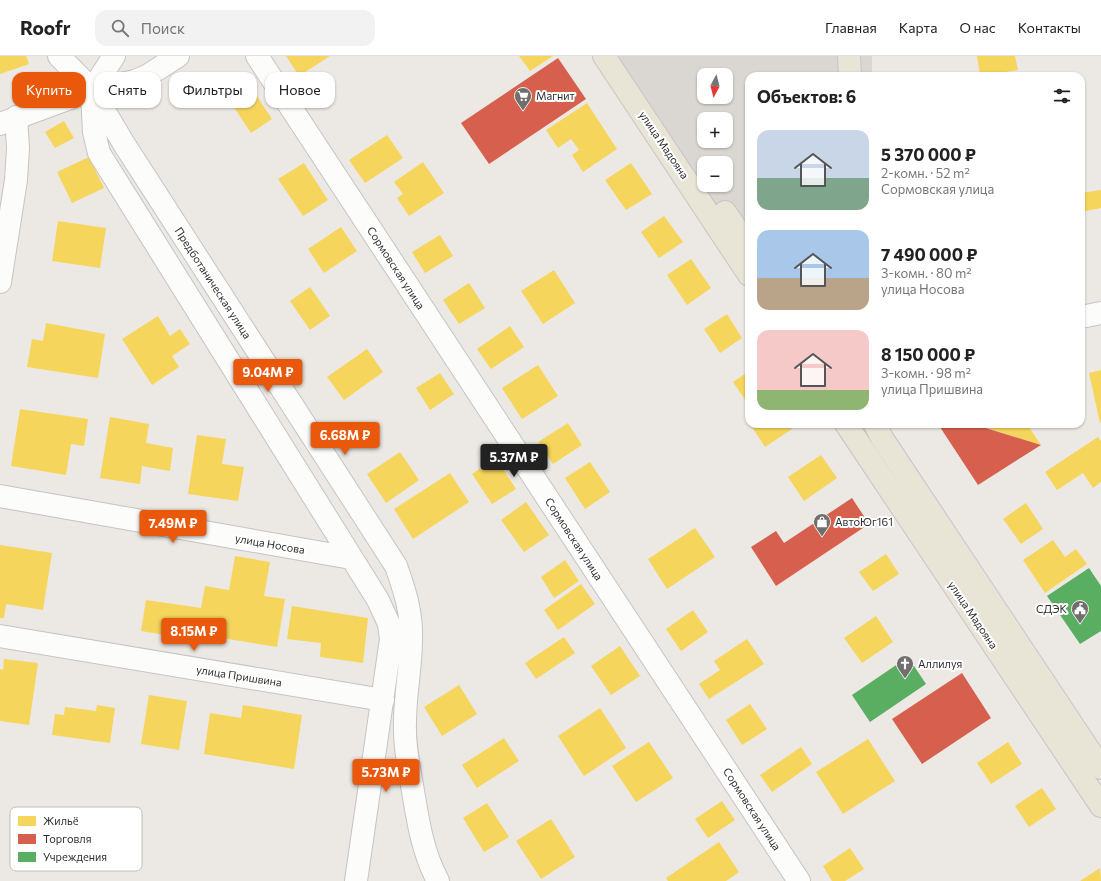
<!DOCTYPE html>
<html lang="ru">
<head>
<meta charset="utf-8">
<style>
	:root { --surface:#fff; --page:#f2f2f2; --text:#222; --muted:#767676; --line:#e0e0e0; --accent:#ea580c }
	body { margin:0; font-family:Commissioner,sans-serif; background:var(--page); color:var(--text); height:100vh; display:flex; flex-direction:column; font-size:15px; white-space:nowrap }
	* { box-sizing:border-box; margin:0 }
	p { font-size:13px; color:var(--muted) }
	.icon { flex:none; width:22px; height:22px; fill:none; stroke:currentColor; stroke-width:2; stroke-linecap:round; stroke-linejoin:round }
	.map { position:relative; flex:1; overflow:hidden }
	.side { position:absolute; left:745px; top:16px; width:340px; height:356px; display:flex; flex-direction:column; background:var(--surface); border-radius:12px; box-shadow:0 1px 3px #0004 }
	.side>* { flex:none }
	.hud { position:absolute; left:12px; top:16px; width:380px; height:36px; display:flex; gap:8px }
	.needle { width:26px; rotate:187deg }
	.fabs { position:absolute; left:697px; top:12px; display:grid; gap:8px }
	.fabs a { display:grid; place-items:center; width:36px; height:36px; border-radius:8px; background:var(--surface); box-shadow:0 1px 3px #0004; font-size:20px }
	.price { position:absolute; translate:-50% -34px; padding:0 9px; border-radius:4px; background:var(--accent); color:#fff; font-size:13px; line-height:26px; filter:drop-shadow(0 1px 2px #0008) }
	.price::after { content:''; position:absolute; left:50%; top:24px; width:12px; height:9px; margin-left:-6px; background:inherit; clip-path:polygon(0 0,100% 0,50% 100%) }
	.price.on { background:#222; color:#fff }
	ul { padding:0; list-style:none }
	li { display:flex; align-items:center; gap:12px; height:100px; padding:0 12px }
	li span { display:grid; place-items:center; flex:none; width:112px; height:80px; border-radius:12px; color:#555 }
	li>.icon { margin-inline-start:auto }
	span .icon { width:48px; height:48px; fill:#fffc; stroke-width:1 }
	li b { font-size:17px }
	h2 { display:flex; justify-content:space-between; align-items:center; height:48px; padding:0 12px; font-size:17px }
	.tag { padding:0 14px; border-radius:12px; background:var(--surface); box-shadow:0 1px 3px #0004; font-size:14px; line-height:36px }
	.tag.on { background:var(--accent); color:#fff }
	header { display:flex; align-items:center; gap:24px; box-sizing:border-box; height:56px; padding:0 20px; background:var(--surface); border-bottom:1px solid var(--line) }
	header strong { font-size:19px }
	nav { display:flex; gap:22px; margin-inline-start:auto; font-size:14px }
	.search { width:280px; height:36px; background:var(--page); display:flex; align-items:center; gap:10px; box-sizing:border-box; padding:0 14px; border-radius:12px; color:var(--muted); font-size:15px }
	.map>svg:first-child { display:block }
	.plaza { fill:#dad6d2; fill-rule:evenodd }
	.homes { fill:#f6d55c }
	.shops { fill:#d6604d }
	.public { fill:#5aae61 }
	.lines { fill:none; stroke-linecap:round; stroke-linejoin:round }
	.minor-casing { stroke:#c5c4c5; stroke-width:24 }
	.primary-casing { stroke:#c6c5c4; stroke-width:24 }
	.minor { stroke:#fcfcfb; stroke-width:22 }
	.primary { stroke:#e8e4d6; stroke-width:22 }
	.labels { text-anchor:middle; stroke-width:4; stroke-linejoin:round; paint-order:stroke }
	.poi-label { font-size:11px; fill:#2e2e2e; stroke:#fff; text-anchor:start }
	.street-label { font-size:11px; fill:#2e2e2e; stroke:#fff }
	.key { fill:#fff; stroke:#c0c0c0; stroke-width:1 }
	.key-label { font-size:11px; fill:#2e2e2e }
</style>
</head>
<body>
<header>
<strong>Roofr</strong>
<div class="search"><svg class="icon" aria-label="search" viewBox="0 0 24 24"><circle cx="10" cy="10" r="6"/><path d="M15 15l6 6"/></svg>Поиск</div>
<nav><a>Главная</a><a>Карта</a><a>О нас</a><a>Контакты</a></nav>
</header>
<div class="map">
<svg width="1101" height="825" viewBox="0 0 1101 825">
	<rect width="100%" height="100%" fill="#ece8e4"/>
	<path class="plaza" d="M595,0H872V20H749V227ZM704,19H726V41H704ZM704,63H726V85H704ZM704,107H726V129H704Z"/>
	<path class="homes" d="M0,0H26L29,8L0,18Z
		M286,0H330L299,20Z
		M519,0H553L530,15Z
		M977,0H1015L1018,14L980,20Z
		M241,16L272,63L251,77L220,30Z
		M587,47L617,93L583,116L572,99L579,94L571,83L558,92L546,74Z
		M64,65L74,82L55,92L45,76Z
		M387,79L403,102L365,127L349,104Z
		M89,101L104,132L72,147L57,116Z
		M423,106L444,137L409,160L397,142L403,138L394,126Z
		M304,107L328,144L303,160L278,123Z
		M631,107L652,138L626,154L605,124Z
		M1101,134V152L1081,156V137Z
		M664,160L683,186L659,202L641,176Z
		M58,165L106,172L100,212L52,205Z
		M341,171L357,195L324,217L308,193Z
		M440,179L453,200L425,217L412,196Z
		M691,203L711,232L687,249L667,219Z
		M554,214L575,247L543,268L521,235Z
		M469,227L485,252L459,268L443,244Z
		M310,231L330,260L310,274L290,245Z
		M727,258L742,282L720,297L704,273Z
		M158,260L170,280L180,273L190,288L172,300L179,311L152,329L122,283Z
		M46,267L105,278L98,322L27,311L32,283L43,285Z
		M510,270L524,291L491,313L477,293Z
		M367,293L383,316L344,344L327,321Z
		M538,309L558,340L522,363L502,332Z
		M1101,314V366L1100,367L1089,317Z
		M749,315V347L748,348L733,326Z
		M440,317L454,338L430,354L416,332Z
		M20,353L88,363L84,390L71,388L66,419L11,410Z
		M110,361L149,368L146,387L173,392L170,415L142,410L140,428L100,422Z
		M568,367L582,389L553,408L538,386Z
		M750,368H789L792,373L765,391Z
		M974,368H1027L1041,389Z
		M197,379L226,383L222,408L244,411L238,445L188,438Z
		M1098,381L1101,385V426L1093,432L1083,417L1057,434L1045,416Z
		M400,396L419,424L386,447L367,418Z
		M821,399L837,422L804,445L788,421Z
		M496,402L516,433L492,448L472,418Z
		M590,406L610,436L585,453L565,422Z
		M450,417L469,446L413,483L394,453Z
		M526,446L549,479L524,496L501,464Z
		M1026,447L1043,473L1021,488L1003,463Z
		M695,472L715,501L667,533L648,503Z
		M1053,484L1065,501L1076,493L1087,508L1045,537L1023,504Z
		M0,489L52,497L43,554L6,548L4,562H0Z
		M886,498L899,518L873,535L859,516Z
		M235,500L270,506L264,540L285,543L277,591L197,578L196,584L141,575L146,544L201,552L205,530L229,534Z
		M565,504L579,525L554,542L541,521Z
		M581,528L595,548L558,574L544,554Z
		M292,550L368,562L363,607L320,601L321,587L287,583Z
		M693,554L708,576L681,595L666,573Z
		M876,560L893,586L862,607L844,582Z
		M564,581L575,597L536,623L525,607Z
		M747,583L764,608L709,643L699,628L720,614L714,605Z
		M620,590L640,620L611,639L591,610Z
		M4,603L38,607L29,669L0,665V613L3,614Z
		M459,629L477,658L442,680L424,651Z
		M149,639L187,645L179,694L141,688Z
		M750,648L767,673L742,689L726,664Z
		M97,649L115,652L110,687L52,679L55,658L64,659L65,651L96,655Z
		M243,649L302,659L294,713L204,698L210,657L241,662Z
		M600,652L626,692L584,720L558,680Z
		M504,682L519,705L477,732L462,709Z
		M868,683L895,725L843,758L816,716Z
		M649,686L673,722L636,746L612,710Z
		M1008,686L1022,708L991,728L977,707Z
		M801,691L812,708L772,736L760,719Z
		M1042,732L1056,753L1029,771L1015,750Z
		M722,745L735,764L708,782L695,763Z
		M487,747L509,781L484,796L463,762Z
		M551,763L575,801L541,823L516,785Z
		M719,786L739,816L726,825H668L666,822Z
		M850,792L864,813L845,825H832L823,810Z
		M1100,812L1101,825H1080Z"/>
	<path class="shops" d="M558,2L586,43L489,108L461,67Z
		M938,368H973L1041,389L978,429Z
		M852,442L869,468L776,530L751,491L776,475L784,487Z
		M962,617L991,662L922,708L892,663Z"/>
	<path class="public" d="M1089,512L1101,530V575L1080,588L1047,540Z
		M908,601L926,628L870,666L852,639Z"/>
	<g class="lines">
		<defs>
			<path id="minor" d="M59,0L92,34L124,88L396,510C405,535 412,557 411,584C411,611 405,638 405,666C404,689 409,712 413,735C418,766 423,797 438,825
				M257,0L799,825
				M92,34L114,0
				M92,38L94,76L99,97L378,544L389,568L391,583L356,825
				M0,68L92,34L135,25L147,20L178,0
				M0,226L16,124L18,92L16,61
				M1081,261L1101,257
				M0,440L351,502
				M0,580L383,644"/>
			<path id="primary" d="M604,0L749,219
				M849,0L850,20
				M725,156L741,179L749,187
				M846,368L1101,750
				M875,368L882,382L1101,712"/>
		</defs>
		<use href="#minor" class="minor-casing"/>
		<use href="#primary" class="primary-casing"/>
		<use href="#minor" class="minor"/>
		<use href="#primary" class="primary"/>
	</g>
	<defs>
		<symbol id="supermarket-pin" viewBox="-11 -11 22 30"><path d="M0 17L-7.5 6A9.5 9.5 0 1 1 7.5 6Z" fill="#706f6e" stroke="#fff"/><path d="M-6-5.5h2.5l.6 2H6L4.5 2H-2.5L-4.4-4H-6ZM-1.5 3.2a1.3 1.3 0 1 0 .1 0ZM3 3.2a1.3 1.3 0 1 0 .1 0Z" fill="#fff"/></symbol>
		<symbol id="shop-pin" viewBox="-11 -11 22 30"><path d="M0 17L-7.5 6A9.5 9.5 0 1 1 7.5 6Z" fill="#706f6e" stroke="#fff"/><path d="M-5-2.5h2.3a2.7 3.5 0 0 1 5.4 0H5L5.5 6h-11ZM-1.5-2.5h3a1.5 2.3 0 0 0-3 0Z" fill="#fff"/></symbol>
		<symbol id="civic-pin" viewBox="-11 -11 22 30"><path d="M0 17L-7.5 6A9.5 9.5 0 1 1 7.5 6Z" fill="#706f6e" stroke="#fff"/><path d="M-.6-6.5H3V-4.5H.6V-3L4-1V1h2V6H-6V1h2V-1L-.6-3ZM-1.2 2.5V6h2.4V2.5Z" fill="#fff"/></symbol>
		<symbol id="church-pin" viewBox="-11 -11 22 30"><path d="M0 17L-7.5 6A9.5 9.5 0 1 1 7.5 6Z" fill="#706f6e" stroke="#fff"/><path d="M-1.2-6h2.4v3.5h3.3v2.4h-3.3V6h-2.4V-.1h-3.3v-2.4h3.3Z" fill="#fff"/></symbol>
	</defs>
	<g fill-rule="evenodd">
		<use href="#supermarket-pin" x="513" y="30" width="20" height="27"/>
		<use href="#shop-pin" x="812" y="456" width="20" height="27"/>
		<use href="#civic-pin" x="1070" y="543" width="20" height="27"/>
		<use href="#church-pin" x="895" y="598" width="20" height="27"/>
	</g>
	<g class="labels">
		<g class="poi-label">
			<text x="536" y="44">Магнит</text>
			<text x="835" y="470">АвтоЮг161</text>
			<text x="1067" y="557" text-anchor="end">СДЭК</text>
			<text x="918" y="612">Аллилуя</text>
		</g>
		<g class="street-label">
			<text transform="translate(664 89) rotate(56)" y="4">улица Мадояна</text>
			<text transform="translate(396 212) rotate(57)" y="4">Сормовская улица</text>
			<text transform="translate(213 227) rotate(57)" y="4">Предботаническая улица</text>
			<text transform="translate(574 483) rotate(57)" y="4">Сормовская улица</text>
			<text transform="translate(270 488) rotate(10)" y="4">улица Носова</text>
			<text transform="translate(973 559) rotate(56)" y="4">улица Мадояна</text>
			<text transform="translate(239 620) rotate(9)" y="4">улица Пришвина</text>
			<text transform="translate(752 753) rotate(57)" y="4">Сормовская улица</text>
		</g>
	</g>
	<rect x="10" y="751" width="132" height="64" rx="6" class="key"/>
	<rect x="18" y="760" width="18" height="10" fill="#f6d55c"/>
	<rect x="18" y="778" width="18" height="10" fill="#d6604d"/>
	<rect x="18" y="796" width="18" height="10" fill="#5aae61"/>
	<g class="key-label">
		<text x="43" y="769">Жильё</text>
		<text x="43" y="787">Торговля</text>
		<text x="43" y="805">Учреждения</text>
	</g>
</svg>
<div class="fabs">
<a><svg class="needle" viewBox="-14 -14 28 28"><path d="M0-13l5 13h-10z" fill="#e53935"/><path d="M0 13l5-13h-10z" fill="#767676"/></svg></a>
<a>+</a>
<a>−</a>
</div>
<b class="price" style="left:268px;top:337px">9.04M ₽</b>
<b class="price" style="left:345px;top:400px">6.68M ₽</b>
<b class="price on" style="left:514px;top:422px">5.37M ₽</b>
<b class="price" style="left:173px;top:488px">7.49M ₽</b>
<b class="price" style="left:194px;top:596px">8.15M ₽</b>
<b class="price" style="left:386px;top:737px">5.73M ₽</b>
<div class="hud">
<a class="tag on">Купить</a>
<a class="tag">Снять</a>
<a class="tag">Фильтры</a>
<a class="tag">Новое</a>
</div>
<section class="side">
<h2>Объектов: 6<svg class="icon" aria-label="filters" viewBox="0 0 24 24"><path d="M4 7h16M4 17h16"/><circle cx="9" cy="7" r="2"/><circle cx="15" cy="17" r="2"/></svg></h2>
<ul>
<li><span style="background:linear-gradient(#c9d6e8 60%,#7fa58c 0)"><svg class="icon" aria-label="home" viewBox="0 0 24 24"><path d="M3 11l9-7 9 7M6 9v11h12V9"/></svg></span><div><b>5 370 000 ₽</b><p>2-комн. · 52 m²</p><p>Сормовская улица</p></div></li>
<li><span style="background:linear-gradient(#a9c7e8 60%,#b9a48a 0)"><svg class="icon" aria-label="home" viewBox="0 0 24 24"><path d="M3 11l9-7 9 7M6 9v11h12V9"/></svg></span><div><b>7 490 000 ₽</b><p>3-комн. · 80 m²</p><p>улица Носова</p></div></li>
<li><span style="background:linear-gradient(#f6c9c9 75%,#8fb573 0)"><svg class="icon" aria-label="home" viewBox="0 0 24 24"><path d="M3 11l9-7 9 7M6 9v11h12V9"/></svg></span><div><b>8 150 000 ₽</b><p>3-комн. · 98 m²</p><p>улица Пришвина</p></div></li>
</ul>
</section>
</div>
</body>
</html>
